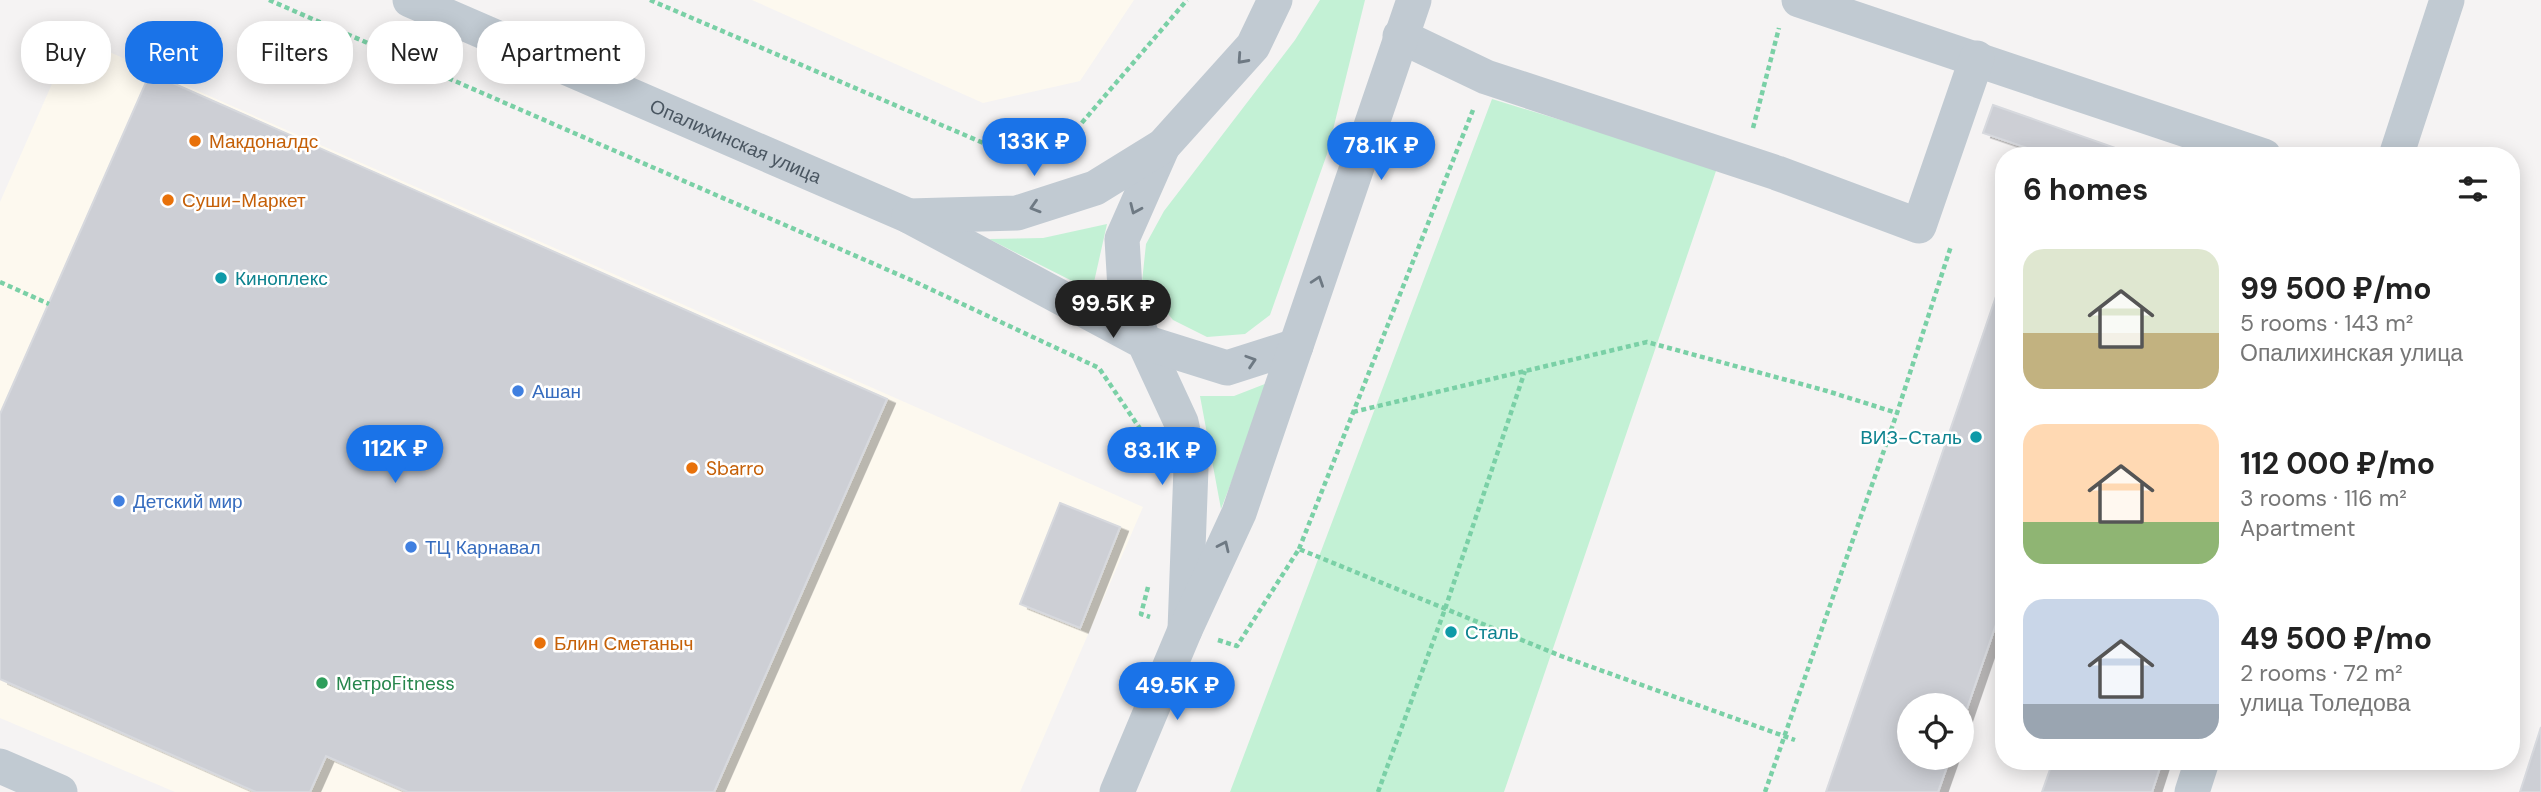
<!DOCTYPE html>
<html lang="en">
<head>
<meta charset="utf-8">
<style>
	:root { --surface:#fff; --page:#f2f2f2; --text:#222; --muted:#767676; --accent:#1a73e8 }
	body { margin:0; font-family:"DM Sans",sans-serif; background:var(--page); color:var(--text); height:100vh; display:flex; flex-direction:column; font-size:26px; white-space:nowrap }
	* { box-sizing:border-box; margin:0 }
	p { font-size:23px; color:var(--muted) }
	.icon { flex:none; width:38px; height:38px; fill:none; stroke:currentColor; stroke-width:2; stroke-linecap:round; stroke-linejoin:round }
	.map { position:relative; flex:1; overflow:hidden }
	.panel { position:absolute; left:1995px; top:147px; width:525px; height:623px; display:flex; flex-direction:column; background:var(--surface); border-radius:28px; box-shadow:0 4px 18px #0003 }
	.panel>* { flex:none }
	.hud { position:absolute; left:21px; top:21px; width:665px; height:63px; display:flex; gap:14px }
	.tools { position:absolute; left:1897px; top:693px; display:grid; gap:14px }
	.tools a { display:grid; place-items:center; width:77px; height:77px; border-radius:50%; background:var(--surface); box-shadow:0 4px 18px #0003; font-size:35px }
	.price { position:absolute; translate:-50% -60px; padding:0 16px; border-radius:24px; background:var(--accent); color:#fff; font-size:23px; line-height:46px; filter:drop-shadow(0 2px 4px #0008) }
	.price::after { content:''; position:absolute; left:50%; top:42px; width:21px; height:16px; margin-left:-10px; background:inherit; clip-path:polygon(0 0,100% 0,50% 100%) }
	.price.current { background:#222; color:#fff }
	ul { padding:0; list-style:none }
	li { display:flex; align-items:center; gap:21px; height:175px; padding:0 28px }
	li span { display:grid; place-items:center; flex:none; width:196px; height:140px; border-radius:21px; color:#555 }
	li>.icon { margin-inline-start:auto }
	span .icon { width:84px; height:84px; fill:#fffc; stroke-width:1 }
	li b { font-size:30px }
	h2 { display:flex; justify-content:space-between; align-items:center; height:84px; padding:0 28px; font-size:30px }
	.tag { padding:0 24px; border-radius:28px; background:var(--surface); box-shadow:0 4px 18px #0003; font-size:24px; line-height:63px }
	.tag.current { background:var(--accent); color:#fff }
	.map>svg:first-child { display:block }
	.commercial { fill:#fdf9ef }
	.green { fill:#c3f1d5 }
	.building { fill:#cdcfd5; stroke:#d7d9de; stroke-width:2; filter:url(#shadow) }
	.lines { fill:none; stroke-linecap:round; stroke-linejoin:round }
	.path { stroke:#7ad0a6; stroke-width:4.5; stroke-dasharray:5 3.5; stroke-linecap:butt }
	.minor { stroke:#c1cad2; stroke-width:35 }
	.oneway { stroke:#6e7983 }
	.food-dot { fill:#e8710a; stroke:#fff; stroke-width:2.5 }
	.culture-dot { fill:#0f9aa8; stroke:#fff; stroke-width:2.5 }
	.shop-dot { fill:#3f7fe0; stroke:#fff; stroke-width:2.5 }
	.leisure-dot { fill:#2e9e5b; stroke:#fff; stroke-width:2.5 }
	.labels { text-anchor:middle; stroke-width:5; stroke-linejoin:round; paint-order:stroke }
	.food-label { font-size:19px; fill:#c56008; stroke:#fff; text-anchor:start }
	.street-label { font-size:19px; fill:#4a5661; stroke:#fff }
	.culture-label { font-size:19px; fill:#0d838f; stroke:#fff; text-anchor:start }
	.shop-label { font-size:19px; fill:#366cbe; stroke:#fff; text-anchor:start }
	.leisure-label { font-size:19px; fill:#27864d; stroke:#fff; text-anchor:start }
</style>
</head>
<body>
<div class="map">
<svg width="2541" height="792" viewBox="0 0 2541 792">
	<defs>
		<filter id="shadow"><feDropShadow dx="8" dy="4.5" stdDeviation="0" flood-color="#0004"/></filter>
	</defs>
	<rect width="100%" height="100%" fill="#f5f3f3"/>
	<path class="commercial" d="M752,0H1134L1080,81L983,103Z
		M73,36L1143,507L1020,792H175L0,718V202Z"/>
	<path class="green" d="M1320,0H1365L1327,154L1270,315L1245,334L1207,337L1173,320L1142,282L1146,244L1164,211L1295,40Z
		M1492,99L1717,168L1504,792H1230Z
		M1107,224L1092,291L989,239L1043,238Z
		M1270,382L1221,509L1200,396H1234Z"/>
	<path class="building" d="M150,73L887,399L714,792H408L326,756L310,792H256L0,679V414Z
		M1993,105L2138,156H2044L2045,154L1983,133Z
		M2004,273V601L1962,723V705H1909V758H1950L1938,792H1826Z
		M1060,503L1120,527L1080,628L1020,604Z
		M2541,727V792H2520Z
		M2053,761H2162L2152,792H2042Z"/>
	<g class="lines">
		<path class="path" d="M269,0L911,280L1099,368L1147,439
			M650,0L1016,157L1062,146L1187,0
			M1753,128L1779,28
			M0,282L49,304
			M1353,412L1647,342L1827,391L1897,413
			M1299,549L1473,110
			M1148,587L1141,614L1150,617
			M1218,640L1237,646L1299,549L1561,656L1795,740
			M1378,792L1445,609L1525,371
			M1765,792L1897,413L1951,246"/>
		<g class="minor">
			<path id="s1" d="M410,0L909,216L1144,342L1181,422L1191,468L1185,630"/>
			<path d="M1799,0L2264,156"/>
			<path d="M1400,36L1486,77L1777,173L1919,226L1977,58"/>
			<path d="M1163,146L1122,239L1125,289L1144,342L1227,368L1296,346"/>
			<path d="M2396,156L2447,0"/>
			<path d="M909,216L1017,213L1095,188L1163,146L1253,46L1275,0"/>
			<path d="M0,766L60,792"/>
			<path d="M1117,792L1185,630L1239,513L1414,0"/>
			<path d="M2192,792L2202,761"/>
		</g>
	</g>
	<defs><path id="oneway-chevron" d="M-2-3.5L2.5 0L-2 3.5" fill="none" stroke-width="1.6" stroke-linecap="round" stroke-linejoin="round" transform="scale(1.75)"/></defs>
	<g class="oneway">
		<use href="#oneway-chevron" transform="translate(1242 59) rotate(132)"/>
		<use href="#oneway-chevron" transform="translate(1035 207) rotate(163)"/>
		<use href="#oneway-chevron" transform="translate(1135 209) rotate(114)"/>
		<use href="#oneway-chevron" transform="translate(1318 281) rotate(-71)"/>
		<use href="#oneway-chevron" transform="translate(1251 361) rotate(-18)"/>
		<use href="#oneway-chevron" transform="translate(1224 546) rotate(-65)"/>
	</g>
	<g class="food-dot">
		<circle cx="195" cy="141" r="7"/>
		<circle cx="168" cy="200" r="7"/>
		<circle cx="692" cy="468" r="7"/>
		<circle cx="540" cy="643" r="7"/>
	</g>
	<g class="culture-dot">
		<circle cx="221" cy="278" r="7"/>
		<circle cx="1976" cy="437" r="7"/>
		<circle cx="1451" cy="632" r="7"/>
	</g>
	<g class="shop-dot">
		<circle cx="518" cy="391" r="7"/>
		<circle cx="119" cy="501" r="7"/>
		<circle cx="411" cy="547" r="7"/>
	</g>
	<circle class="leisure-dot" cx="322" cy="683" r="7"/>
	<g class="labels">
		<g class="food-label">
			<text x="209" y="148">Макдоналдс</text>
			<text x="182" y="207">Суши-Маркет</text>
			<text x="706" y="475">Sbarro</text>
			<text x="554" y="650">Блин Сметаныч</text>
		</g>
		<g class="street-label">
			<text dy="7" stroke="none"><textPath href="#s1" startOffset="355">Опалихинская улица</textPath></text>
		</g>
		<g class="culture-label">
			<text x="235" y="285">Киноплекс</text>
			<text x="1962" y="444" text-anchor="end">ВИЗ-Сталь</text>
			<text x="1465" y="639">Сталь</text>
		</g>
		<g class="shop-label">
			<text x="532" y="398">Ашан</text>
			<text x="133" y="508">Детский мир</text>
			<text x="425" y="554">ТЦ Карнавал</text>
		</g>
		<g class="leisure-label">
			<text x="336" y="690">МетроFitness</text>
		</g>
	</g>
</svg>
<div class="tools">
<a><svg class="icon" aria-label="locate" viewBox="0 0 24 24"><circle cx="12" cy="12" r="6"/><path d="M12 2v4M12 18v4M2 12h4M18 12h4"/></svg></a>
</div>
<b class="price" style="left:1034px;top:178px">133K ₽</b>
<b class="price" style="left:1381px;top:182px">78.1K ₽</b>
<b class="price current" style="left:1113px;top:340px">99.5K ₽</b>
<b class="price" style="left:395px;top:485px">112K ₽</b>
<b class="price" style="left:1162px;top:487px">83.1K ₽</b>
<b class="price" style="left:1177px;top:722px">49.5K ₽</b>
<div class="hud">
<a class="tag">Buy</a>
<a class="tag current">Rent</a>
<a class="tag">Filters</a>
<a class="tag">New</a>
<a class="tag">Apartment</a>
</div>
<section class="panel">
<h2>6 homes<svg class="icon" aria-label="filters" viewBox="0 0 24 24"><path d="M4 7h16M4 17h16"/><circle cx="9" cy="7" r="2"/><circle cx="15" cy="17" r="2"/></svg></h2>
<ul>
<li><span style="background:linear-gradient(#dfe7d0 60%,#c2b280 0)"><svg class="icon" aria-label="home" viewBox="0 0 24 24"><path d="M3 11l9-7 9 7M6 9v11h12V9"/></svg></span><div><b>99 500 ₽/mo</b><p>5 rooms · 143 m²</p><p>Опалихинская улица</p></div></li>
<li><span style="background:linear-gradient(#ffd9b3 70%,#8fb573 0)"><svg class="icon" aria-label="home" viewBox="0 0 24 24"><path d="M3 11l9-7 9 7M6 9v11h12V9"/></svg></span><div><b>112 000 ₽/mo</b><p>3 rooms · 116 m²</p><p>Apartment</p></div></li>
<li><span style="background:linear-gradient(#c9d6e8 75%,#9aa5b1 0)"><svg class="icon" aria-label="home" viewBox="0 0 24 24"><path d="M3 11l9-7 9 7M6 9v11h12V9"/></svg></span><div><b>49 500 ₽/mo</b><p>2 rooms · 72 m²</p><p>улица Толедова</p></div></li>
</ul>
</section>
</div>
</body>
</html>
